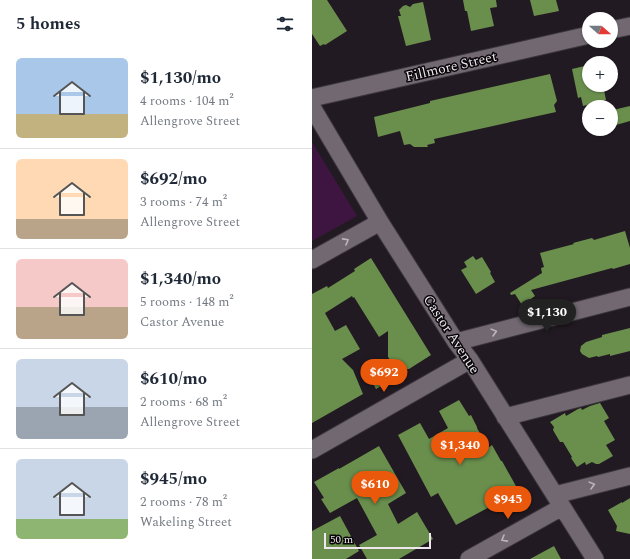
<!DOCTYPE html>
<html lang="en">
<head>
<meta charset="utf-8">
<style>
	:root { --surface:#fff; --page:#f2f2f3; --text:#1f2937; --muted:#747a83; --line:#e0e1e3; --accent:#ea580c }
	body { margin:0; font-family:Spectral,serif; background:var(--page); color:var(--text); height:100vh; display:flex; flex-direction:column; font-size:15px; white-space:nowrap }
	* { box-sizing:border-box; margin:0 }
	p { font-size:13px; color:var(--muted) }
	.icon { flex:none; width:22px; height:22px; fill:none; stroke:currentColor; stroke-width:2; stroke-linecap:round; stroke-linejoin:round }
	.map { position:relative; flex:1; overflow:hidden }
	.panel { display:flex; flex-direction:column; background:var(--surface); width:312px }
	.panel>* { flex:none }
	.needle { width:26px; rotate:111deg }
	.controls { position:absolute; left:270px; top:12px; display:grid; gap:8px }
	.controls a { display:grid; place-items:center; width:36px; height:36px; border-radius:50%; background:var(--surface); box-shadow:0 1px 3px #0004; font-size:20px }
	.scale { position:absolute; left:12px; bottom:10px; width:107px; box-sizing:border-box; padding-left:4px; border:2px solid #eee8ee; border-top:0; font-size:11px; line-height:14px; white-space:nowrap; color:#eee8ee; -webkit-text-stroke:3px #090609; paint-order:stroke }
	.price { position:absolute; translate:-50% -34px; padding:0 9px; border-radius:14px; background:var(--accent); color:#fff; font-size:13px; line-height:26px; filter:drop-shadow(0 1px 2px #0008) }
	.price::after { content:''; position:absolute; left:50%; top:24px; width:12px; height:9px; margin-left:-6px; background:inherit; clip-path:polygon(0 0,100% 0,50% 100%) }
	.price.active { background:#222; color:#fff }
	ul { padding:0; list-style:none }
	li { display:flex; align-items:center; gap:12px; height:100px; padding:0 16px }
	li+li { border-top:1px solid var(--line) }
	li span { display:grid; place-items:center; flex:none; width:112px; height:80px; border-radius:6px; color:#555 }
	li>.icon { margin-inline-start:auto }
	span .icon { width:48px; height:48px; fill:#fffc; stroke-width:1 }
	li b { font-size:17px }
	h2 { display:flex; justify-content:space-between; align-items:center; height:48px; padding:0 16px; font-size:17px }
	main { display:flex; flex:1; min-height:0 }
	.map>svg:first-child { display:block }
	.green { fill:#3e1540 }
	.building { fill:#6a8f4d }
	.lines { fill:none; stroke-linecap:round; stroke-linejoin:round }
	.minor-casing { stroke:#3d373d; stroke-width:19 }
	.minor { stroke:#716871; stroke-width:17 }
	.oneway { stroke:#bcb5bc }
	.labels { text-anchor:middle; stroke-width:3; stroke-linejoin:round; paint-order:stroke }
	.street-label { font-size:14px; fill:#eee8ee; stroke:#090609 }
</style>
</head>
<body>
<main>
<section class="panel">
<h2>5 homes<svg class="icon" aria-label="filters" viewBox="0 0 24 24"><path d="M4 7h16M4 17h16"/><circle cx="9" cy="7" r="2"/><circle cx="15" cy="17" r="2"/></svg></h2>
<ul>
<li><span style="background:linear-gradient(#a9c7e8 70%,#c2b280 0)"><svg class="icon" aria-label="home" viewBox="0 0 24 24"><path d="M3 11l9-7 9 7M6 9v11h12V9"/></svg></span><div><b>$1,130/mo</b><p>4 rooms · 104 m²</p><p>Allengrove Street</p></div></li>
<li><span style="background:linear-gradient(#ffd9b3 75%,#b9a48a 0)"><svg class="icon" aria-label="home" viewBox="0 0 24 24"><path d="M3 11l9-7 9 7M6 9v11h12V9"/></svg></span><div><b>$692/mo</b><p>3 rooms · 74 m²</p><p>Allengrove Street</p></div></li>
<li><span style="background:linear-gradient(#f6c9c9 60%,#b9a48a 0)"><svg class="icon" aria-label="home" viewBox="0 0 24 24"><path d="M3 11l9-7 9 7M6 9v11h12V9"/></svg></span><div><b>$1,340/mo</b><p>5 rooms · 148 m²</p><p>Castor Avenue</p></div></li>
<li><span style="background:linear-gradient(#c9d6e8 60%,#9aa5b1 0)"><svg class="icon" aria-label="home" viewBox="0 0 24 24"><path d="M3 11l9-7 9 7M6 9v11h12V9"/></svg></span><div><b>$610/mo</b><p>2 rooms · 68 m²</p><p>Allengrove Street</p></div></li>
<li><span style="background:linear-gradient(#c9d6e8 75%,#8fb573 0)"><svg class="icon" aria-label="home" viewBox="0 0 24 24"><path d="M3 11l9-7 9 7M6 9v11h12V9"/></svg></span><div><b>$945/mo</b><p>2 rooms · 78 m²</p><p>Wakeling Street</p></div></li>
</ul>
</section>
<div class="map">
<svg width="318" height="559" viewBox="0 0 318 559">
	<rect width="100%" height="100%" fill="#221a22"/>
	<path class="green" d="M0,142L45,216L0,241Z"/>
	<path class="building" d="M0,0H15L35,31L13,45L12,44L8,46L0,34Z
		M151,0H184L185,7L178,8L182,26L159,31L155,11H153Z
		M218,0H244L247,11L222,16Z
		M111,2L119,40L94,46L86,16H89L87,10L91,6L94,5L98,7L101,4Z
		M277,65V85H299V88L292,90L294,100L271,106L269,97L266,98L260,69Z
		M238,74L245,101L242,105L244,112L122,139L123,143L115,145L116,147H102L98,144L92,145L88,131L66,137L62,117L118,103V101Z
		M318,106V121L304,125L301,110Z
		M313,231L318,248V264L301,269L300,268L219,290L223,296L210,305L203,294L199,295L198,293L230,273L229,268L232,267L228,253L262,244L261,243L280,238L282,240Z
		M161,256L164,260L170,257L179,272L178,273L183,282L164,294L149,270L155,267L152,262Z
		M59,258L119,355L97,369H93L87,373L76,357V331L67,337L42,297L41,298L40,296L13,313L23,331L34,325L48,349L30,359L41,370L51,394L0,423V294L15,286L16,288L43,271L42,269Z
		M318,328V351L298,356V354L286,357L285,356L277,358L270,354L268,351L269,346L274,342L290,337V335Z
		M73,369L79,380L64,389L58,378Z
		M147,400L157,416L159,415L165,427V428L176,448L180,445L189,461H190L210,497L186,510L183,504L144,525L126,493L119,497L86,435L108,423L117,439L136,428L127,411Z
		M288,403L297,418L292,421L303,440L294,445L301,456L287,464H284L280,462L274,465L273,462L265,467L259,458L260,457L251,442H248L241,430L242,427L238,422L253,413L254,416L266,409L269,408L270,410L278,406Z
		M67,446L94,493L76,504L86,524L105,512L121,539L87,559H55L47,545L65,535L45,498L18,513L9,499L12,498L2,482L27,468V469Z
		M318,498V534L304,531L305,526L296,510L310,502V503Z
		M28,516L47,551L34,559H0V531Z
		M242,546L249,559H218Z"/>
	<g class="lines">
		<defs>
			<path id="minor" d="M299,30L318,26
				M0,98L277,35
				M0,107L68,222L144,342L158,360L283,559
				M0,260L68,222
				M144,342L318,297
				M193,417L318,385
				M0,450L158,360
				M243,495L318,476
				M157,559L250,507"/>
		</defs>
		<use href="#minor" class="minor-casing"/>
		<use href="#minor" class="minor"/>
	</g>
	<defs><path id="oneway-chevron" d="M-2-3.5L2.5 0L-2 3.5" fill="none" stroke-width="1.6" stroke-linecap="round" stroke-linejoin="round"/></defs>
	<g class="oneway">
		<use href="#oneway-chevron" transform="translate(34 241) rotate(-29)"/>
		<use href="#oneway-chevron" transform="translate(182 332) rotate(-15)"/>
		<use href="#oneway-chevron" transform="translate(280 485) rotate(-15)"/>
		<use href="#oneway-chevron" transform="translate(192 539) rotate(151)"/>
	</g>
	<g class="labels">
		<g class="street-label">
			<text transform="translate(139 66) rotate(-13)" y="5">Fillmore Street</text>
			<text transform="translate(140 334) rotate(57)" y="5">Castor Avenue</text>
		</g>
	</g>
</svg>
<div class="controls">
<a><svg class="needle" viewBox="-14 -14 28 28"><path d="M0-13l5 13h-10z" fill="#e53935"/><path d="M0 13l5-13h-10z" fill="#747a83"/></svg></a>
<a>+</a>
<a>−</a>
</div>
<div class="scale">50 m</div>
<b class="price active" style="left:235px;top:333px">$1,130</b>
<b class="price" style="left:72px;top:393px">$692</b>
<b class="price" style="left:148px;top:466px">$1,340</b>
<b class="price" style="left:63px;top:505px">$610</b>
<b class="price" style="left:196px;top:520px">$945</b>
</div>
</main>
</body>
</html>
